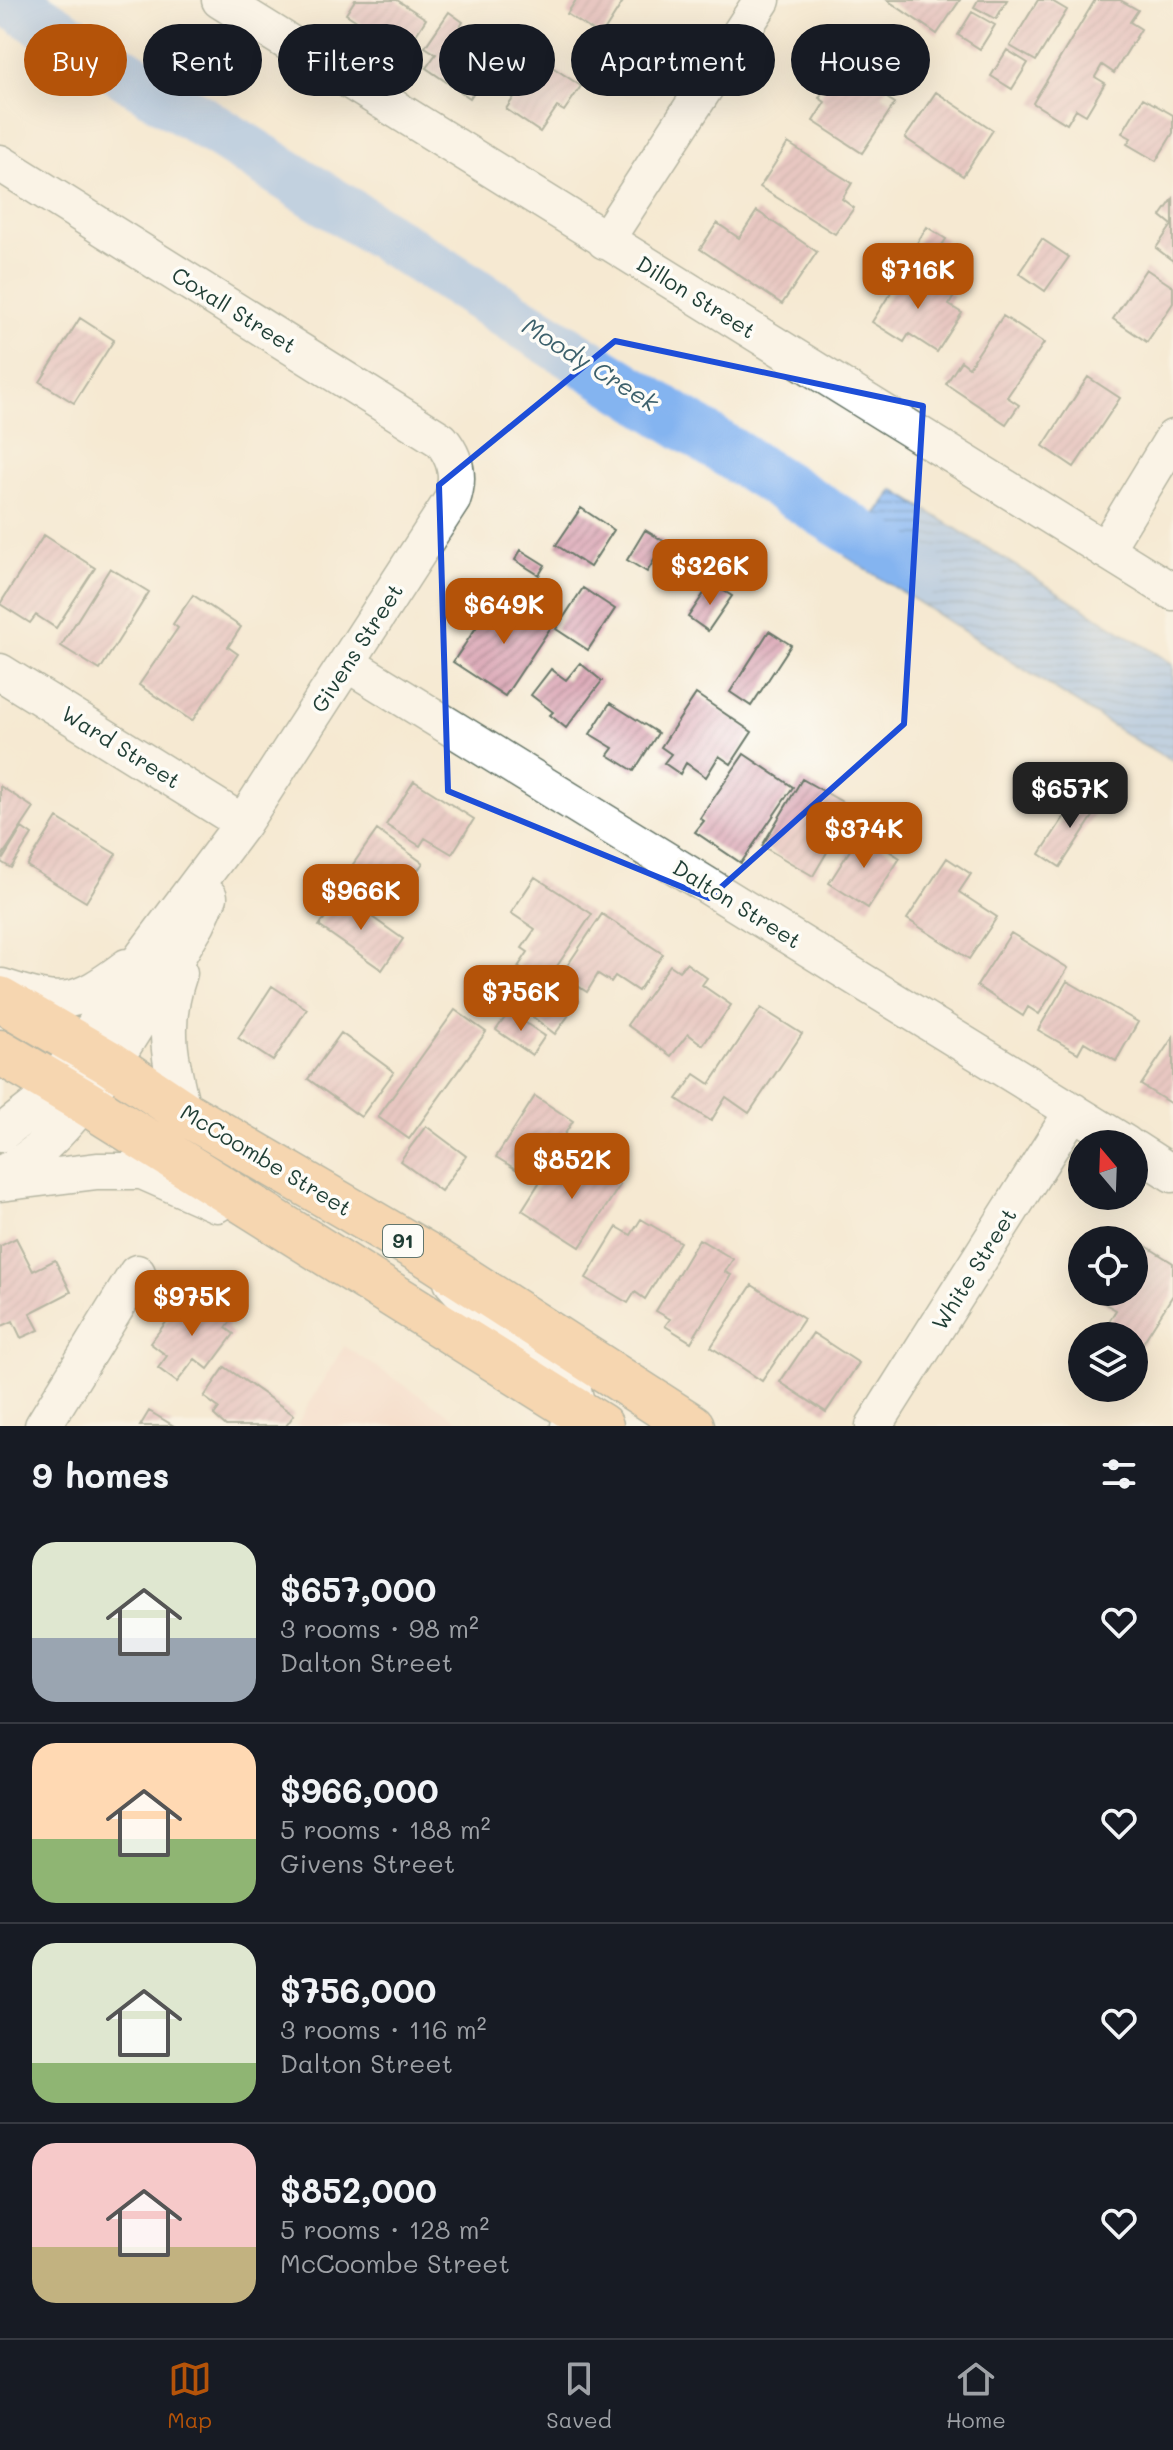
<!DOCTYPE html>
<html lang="en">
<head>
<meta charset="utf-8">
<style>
	:root { --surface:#171b24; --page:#20242c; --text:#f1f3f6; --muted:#9ea1a6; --line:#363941; --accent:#b45309 }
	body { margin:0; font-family:Mali,sans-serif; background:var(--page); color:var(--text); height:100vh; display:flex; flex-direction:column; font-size:30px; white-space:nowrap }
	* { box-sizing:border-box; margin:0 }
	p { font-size:26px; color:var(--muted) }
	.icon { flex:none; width:44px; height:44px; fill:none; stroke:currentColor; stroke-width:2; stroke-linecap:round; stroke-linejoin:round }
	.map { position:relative; height:1426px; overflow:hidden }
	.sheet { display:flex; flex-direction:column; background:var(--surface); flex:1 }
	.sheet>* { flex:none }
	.guide { position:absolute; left:24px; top:24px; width:1126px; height:72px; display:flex; gap:16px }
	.needle { width:52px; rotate:341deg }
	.fabs { position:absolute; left:1068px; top:1130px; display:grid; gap:16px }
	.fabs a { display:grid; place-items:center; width:80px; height:80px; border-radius:50%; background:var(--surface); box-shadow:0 8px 32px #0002; font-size:40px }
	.price { position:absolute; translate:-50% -68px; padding:0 18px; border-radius:16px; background:var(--accent); color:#fff; font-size:26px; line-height:52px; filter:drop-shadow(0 2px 4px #0008) }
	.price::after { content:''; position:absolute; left:50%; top:48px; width:24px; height:18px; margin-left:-12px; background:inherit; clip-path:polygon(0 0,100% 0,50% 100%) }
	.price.on { background:#222; color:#fff }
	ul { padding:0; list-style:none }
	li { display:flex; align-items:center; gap:24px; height:200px; padding:0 32px }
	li+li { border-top:2px solid var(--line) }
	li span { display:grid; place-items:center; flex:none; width:224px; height:160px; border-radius:24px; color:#555 }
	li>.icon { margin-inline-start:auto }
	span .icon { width:96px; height:96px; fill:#fffc; stroke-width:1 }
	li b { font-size:34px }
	h2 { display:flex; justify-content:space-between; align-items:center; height:96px; padding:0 32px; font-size:34px }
	.chip { padding:0 28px; border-radius:36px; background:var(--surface); box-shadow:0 8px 32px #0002; font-size:28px; line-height:72px }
	.chip.on { background:var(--accent); color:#fff }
	.tabs { display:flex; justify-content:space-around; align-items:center; height:112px; border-top:2px solid var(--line); background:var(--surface); font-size:22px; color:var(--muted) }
	.tabs a { display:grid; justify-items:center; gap:4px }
	.tabs .on { color:var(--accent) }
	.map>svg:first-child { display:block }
	.built { fill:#f6d1c5 }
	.water { fill:url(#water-rules); stroke:#527892; stroke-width:2 }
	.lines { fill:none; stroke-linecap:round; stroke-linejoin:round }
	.river { stroke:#84b4f0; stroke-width:52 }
	.building { fill:url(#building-hatch) }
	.minor-casing { stroke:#6a796b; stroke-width:39 }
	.major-casing { stroke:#6a796b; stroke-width:47 }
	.minor { stroke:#fff; stroke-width:36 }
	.major { stroke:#f7be87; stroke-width:44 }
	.marked { fill:none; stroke:#1d4ed8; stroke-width:6; stroke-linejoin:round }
	.labels { text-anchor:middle; stroke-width:7; stroke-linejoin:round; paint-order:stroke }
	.shield { fill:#fdfcf7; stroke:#62766e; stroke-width:2 }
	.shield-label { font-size:20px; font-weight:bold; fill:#1f3d34 }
	.street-label { font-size:22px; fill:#1f3d34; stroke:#fdfcf7 }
	.water-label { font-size:24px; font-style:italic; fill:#3d616c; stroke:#fdfcf7 }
</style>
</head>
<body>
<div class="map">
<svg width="1173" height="1426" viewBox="0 0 1173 1426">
	<defs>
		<pattern id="water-rules" width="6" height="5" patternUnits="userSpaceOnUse" patternTransform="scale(2)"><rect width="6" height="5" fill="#84b4f0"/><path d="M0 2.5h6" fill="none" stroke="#6b94c3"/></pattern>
		<pattern id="building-hatch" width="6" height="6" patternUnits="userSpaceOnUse" patternTransform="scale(2)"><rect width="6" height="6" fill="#d79dae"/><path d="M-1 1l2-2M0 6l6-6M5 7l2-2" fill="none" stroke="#ae818e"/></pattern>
	</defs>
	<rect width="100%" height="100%" fill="#fdfcf7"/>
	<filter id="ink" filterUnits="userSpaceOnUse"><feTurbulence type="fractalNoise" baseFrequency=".0125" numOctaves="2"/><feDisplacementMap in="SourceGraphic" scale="16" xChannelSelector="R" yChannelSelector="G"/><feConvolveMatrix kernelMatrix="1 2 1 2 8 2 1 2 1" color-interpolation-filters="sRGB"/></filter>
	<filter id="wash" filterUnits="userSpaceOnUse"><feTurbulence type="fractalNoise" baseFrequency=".006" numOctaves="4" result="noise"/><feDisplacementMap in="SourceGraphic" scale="32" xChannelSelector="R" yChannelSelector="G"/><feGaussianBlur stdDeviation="1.8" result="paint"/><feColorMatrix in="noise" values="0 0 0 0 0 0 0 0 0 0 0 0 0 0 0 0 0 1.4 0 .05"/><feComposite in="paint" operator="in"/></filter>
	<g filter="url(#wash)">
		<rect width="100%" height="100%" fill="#f5e9d2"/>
		<path class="built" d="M344,1346L467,1426H296Z"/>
		<path class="water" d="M894,490L1173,664V761L1135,740L846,556Z"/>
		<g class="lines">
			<path class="river" d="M8,0L920,572"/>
		</g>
		<g id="blocks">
			<path class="building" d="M355,0H397L426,19L405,52L346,14Z
				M576,0H624L601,36L567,14Z
				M887,0H960L937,34Z
				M978,0H1007L996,19L974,7Z
				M1038,0H1050L1067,10L1036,61L1010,46Z
				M1095,0H1120L1138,10L1130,22L1141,29L1114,73L1102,65L1095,77L1105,83L1086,115L1076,109L1067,124L1033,103Z
				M449,12L463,22L459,29L472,38L481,26L507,43L470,98L426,68L436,54L425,47Z
				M972,12L995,25L980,49L958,35Z
				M869,38L904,60L882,95L895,103L862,153L813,121L825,102L819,98L829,81L836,86L852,60L847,57L858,41L865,45Z
				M1007,50L1028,63L1012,89L991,76Z
				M540,59L581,86L564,111L557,107L540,132L506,109Z
				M936,92L993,130L963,176L905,138Z
				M1143,98L1173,115V133L1156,161L1127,144L1131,138L1122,133Z
				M788,143L852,183L842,199L854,208L835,234L760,187Z
				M1173,199V261L1156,248L1172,225L1161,216Z
				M757,211L817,252L782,304L700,249L717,223L739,238Z
				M927,227L946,239L928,267L909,256Z
				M1042,239L1069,257L1045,291L1019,273Z
				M907,267L954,296L949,305L962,313L937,352L909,334L904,342L872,322Z
				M1146,269L1173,287V303L1147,342L1113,319Z
				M1003,316L1044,343L1007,397L1019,405L1006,424L946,384L961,361L969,367Z
				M80,318L114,340L74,403L40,382Z
				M1088,377L1120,398L1074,467L1043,446Z
				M581,508L614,530L590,567L556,545Z
				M645,530L665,542L647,572L627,560Z
				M44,535L95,568L56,628L36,615L30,623L0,604Z
				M521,550L545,565L539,575L515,560Z
				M110,568L149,592L100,670L61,646Z
				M711,583L732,596L708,631L688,617Z
				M583,588L615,609L588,650L556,629Z
				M193,595L241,627L228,647L238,654L192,721L139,685L178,628L173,624Z
				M522,600L555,621L505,696L453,662L488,610L507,623Z
				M769,631L791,645L751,706L730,692Z
				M580,663L602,681L566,728L550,715L553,712L531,695L551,669L566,680Z
				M696,694L752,732L731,764L719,756L706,777L686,763L680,774L664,763L671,754L661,747Z
				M610,703L658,733L634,771L608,755L613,748L590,734Z
				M744,754L793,787L741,863L695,832L704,821L700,818Z
				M802,779L853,808L813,876L762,846Z
				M414,781L474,819L452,854L425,838L420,846L386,825Z
				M0,786L34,808L0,859Z
				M1079,794L1099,807L1060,867L1040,854Z
				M57,818L116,854L86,902L27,866Z
				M22,828L32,835L11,868L1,862Z
				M377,830L423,863L394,902L349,870Z
				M861,833L900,858L868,908L829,883Z
				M947,858L971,874L959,892L997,917L969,959L907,919Z
				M535,877L592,914L545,984L518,967L528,952L522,948L535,929L511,913Z
				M341,895L403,939L382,970L319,926Z
				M602,914L663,954L638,991L615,976L611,982L598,974L587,992L561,975Z
				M1011,933L1068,968L1039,1014L1028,1007L1023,1016L977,986Z
				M686,963L707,978L702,985L731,1005L703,1045L688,1034L671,1056L627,1025L670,965L679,971Z
				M1067,981L1138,1022L1116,1061L1084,1042L1078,1053L1038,1030Z
				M557,985L579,1001L555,1034L533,1017Z
				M272,986L307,1009L273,1061L238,1038Z
				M761,1008L802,1034L749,1113L726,1097L711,1121L677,1099L695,1074L710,1084Z
				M455,1010L486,1032L409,1139L378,1117Z
				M509,1012L545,1036L532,1055L496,1030Z
				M341,1033L394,1072L361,1117L308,1079Z
				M1173,1037V1105L1141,1085Z
				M535,1096L573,1121L535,1181L496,1157Z
				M426,1126L466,1156L441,1191L400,1161Z
				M575,1157L620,1185L580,1247L522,1210L546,1172L560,1181Z
				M641,1219L680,1242L645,1299L635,1292L628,1303L586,1278L617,1227L631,1235Z
				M16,1238L33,1271L55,1260L71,1292L30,1313L39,1330L21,1338L13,1321L0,1327V1246Z
				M699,1239L733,1259L725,1272L731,1275L691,1342L665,1326L670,1319L656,1311Z
				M1138,1241L1173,1263V1295L1141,1346L1134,1342V1336H1125L1107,1325L1116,1310L1100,1301L1106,1292H1134V1247Z
				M752,1285L804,1319L762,1381L711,1347Z
				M185,1298L198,1308L204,1300L231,1321L226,1328L234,1334L208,1369L195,1359L177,1382L158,1368L167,1356L150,1343Z
				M813,1333L859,1363L826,1412L780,1382Z
				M225,1367L294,1415L286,1426H226L214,1415L219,1408L204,1397Z
				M149,1411L174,1426H140Z"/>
		</g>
	</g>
	<g filter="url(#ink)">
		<use href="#blocks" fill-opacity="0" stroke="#6a796b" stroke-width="2"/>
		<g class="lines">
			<defs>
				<path id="minor" d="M220,0L1173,592
					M0,163L441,440C456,458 460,477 452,500L243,823L144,955L54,1084L36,1106L0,1134
					M605,241L762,0
					M1105,550L1173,438
					M348,664L1126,1144
					M0,672L243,823
					M179,973C161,1025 170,1061 183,1112
					M2,987C63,1007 75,1006 127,967
					M1134,1149L1173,1174
					M0,1174C77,1145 154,993 197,923L209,897
					M0,1183L97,1171H142L217,1204
					M452,1282L490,1324L570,1377L578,1411L569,1426
					M43,1426L137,1273
					M874,1426L1073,1111"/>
				<path id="major" d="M0,999L110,1063L183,1112L426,1254L692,1426
					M0,1052L85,1102L601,1426"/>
			</defs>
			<use href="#minor" class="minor-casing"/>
			<use href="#major" class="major-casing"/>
			<use href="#minor" class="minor"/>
			<use href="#major" class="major"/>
		</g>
	</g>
	<path d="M0 0H1173V1426H0ZM615,341L923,406L904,724L709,898L448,791L439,485Z" fill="#f5e9d2" fill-opacity=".55" fill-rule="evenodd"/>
	<path class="marked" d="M615,341L923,406L904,724L709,898L448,791L439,485Z"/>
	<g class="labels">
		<rect class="shield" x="383" y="1225" width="40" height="32" rx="6"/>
		<g class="shield-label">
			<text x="403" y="1248">91</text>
		</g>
		<g class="street-label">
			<text transform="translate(696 297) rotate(32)" y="8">Dillon Street</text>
			<text transform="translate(234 310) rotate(32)" y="8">Coxall Street</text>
			<text transform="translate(357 648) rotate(-57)" y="8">Givens Street</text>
			<text transform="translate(121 747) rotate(32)" y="8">Ward Street</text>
			<text transform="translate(737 904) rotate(32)" y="8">Dalton Street</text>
			<text transform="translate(266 1160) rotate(31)" y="8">McCoombe Street</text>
			<text transform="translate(974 1269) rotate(-58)" y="8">White Street</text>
		</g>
		<g class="water-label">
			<text transform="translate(590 365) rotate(32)" y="8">Moody Creek</text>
		</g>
	</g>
</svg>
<div class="fabs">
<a><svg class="needle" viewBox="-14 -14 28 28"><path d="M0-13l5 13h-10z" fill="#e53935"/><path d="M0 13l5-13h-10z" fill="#9ea1a6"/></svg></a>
<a><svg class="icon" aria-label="locate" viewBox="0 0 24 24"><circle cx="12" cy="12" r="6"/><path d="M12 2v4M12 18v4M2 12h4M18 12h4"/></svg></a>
<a><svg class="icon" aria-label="layers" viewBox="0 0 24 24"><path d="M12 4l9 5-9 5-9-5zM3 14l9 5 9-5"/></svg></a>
</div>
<b class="price" style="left:918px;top:311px">$716K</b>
<b class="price" style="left:710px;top:607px">$326K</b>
<b class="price" style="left:504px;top:646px">$649K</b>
<b class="price on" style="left:1070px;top:830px">$657K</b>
<b class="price" style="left:864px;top:870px">$374K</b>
<b class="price" style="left:361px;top:932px">$966K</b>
<b class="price" style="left:521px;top:1033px">$756K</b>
<b class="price" style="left:572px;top:1201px">$852K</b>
<b class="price" style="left:192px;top:1338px">$975K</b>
<div class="guide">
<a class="chip on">Buy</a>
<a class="chip">Rent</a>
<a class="chip">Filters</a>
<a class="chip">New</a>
<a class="chip">Apartment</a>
<a class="chip">House</a>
</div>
</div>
<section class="sheet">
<h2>9 homes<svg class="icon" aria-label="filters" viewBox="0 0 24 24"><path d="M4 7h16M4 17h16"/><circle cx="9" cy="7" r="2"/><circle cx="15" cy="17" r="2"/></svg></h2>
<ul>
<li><span style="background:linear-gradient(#dfe7d0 60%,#9aa5b1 0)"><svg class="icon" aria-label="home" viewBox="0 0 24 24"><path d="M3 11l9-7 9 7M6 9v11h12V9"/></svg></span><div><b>$657,000</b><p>3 rooms · 98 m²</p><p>Dalton Street</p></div><svg class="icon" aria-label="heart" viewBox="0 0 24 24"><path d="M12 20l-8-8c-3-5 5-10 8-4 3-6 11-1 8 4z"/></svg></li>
<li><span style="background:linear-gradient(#ffd9b3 60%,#8fb573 0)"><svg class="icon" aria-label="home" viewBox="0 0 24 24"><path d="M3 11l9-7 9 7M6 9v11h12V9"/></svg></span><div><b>$966,000</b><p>5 rooms · 188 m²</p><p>Givens Street</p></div><svg class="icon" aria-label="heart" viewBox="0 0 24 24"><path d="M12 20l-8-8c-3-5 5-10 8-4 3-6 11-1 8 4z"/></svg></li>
<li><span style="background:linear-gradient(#dfe7d0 75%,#8fb573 0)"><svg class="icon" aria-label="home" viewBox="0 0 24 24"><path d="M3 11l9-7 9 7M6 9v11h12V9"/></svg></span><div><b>$756,000</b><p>3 rooms · 116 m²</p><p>Dalton Street</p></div><svg class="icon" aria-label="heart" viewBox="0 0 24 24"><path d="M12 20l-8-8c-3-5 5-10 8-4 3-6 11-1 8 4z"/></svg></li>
<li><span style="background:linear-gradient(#f6c9c9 65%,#c2b280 0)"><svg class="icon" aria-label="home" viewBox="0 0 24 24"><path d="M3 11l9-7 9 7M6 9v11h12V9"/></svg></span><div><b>$852,000</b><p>5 rooms · 128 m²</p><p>McCoombe Street</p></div><svg class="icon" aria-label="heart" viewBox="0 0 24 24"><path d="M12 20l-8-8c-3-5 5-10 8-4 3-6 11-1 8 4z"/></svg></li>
</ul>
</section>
<nav class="tabs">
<a class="on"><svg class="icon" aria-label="map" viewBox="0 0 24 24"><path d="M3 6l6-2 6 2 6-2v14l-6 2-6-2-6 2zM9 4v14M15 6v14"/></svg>Map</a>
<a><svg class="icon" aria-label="saved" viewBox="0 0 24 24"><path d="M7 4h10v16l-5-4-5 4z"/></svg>Saved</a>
<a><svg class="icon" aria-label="home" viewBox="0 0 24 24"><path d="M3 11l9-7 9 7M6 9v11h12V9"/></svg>Home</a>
</nav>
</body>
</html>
